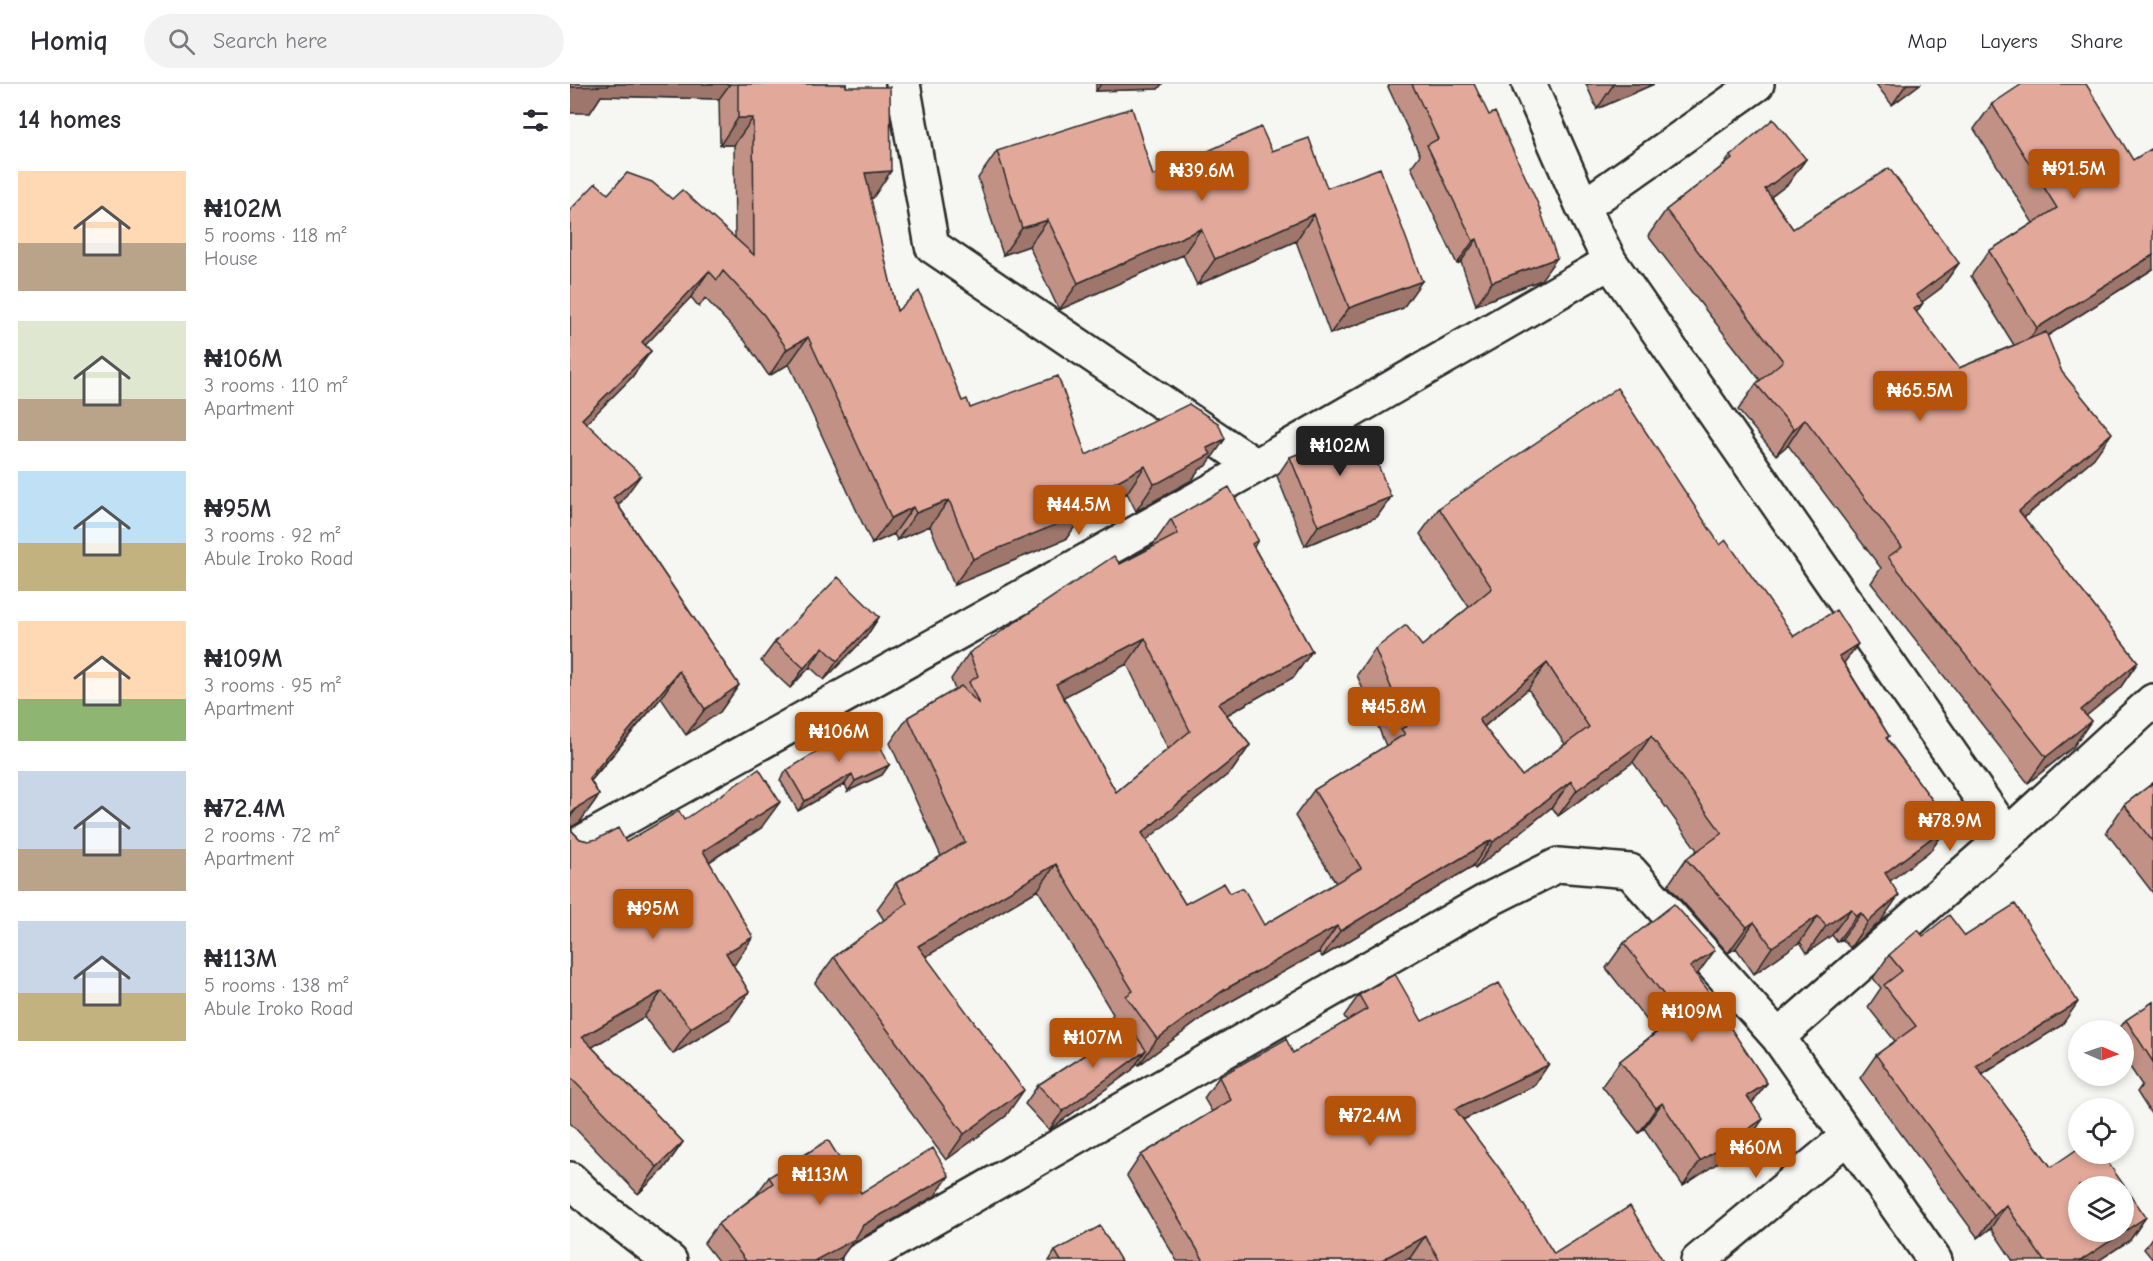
<!DOCTYPE html>
<html lang="en">
<head>
<meta charset="utf-8">
<style>
	:root { --surface:#fff; --page:#f2f2f3; --text:#2b2b33; --muted:#7c7c81; --line:#e1e1e2; --accent:#b45309 }
	body { margin:0; font-family:"Comic Neue",sans-serif; background:var(--page); color:var(--text); height:100vh; display:flex; flex-direction:column; font-size:22px; white-space:nowrap }
	* { box-sizing:border-box; margin:0 }
	p { font-size:20px; color:var(--muted) }
	.icon { flex:none; width:33px; height:33px; fill:none; stroke:currentColor; stroke-width:2; stroke-linecap:round; stroke-linejoin:round }
	.map { position:relative; flex:1; overflow:hidden }
	.details { display:flex; flex-direction:column; background:var(--surface); width:570px }
	.details>* { flex:none }
	.needle { width:39px; rotate:92deg }
	.controls { position:absolute; left:1498px; top:936px; display:grid; gap:12px }
	.controls a { display:grid; place-items:center; width:66px; height:66px; border-radius:50%; background:var(--surface); box-shadow:0 3px 9px #0003; font-size:30px }
	.price { position:absolute; translate:-50% -51px; padding:0 14px; border-radius:6px; background:var(--accent); color:#fff; font-size:20px; line-height:39px; filter:drop-shadow(0 2px 3px #0008) }
	.price::after { content:''; position:absolute; left:50%; top:36px; width:18px; height:14px; margin-left:-9px; background:inherit; clip-path:polygon(0 0,100% 0,50% 100%) }
	.price.on { background:#222; color:#fff }
	ul { padding:0; list-style:none }
	li { display:flex; align-items:center; gap:18px; height:150px; padding:0 18px }
	li span { display:grid; place-items:center; flex:none; width:168px; height:120px; border-radius:0px; color:#555 }
	li>.icon { margin-inline-start:auto }
	span .icon { width:72px; height:72px; fill:#fffc; stroke-width:1 }
	li b { font-size:26px }
	h2 { display:flex; justify-content:space-between; align-items:center; height:72px; padding:0 18px; font-size:26px }
	header { display:flex; align-items:center; gap:36px; box-sizing:border-box; height:84px; padding:0 30px; background:var(--surface); border-bottom:2px solid var(--line) }
	header strong { font-size:28px }
	nav { display:flex; gap:33px; margin-inline-start:auto; font-size:21px }
	.search { width:420px; height:54px; background:var(--page); display:flex; align-items:center; gap:15px; box-sizing:border-box; padding:0 21px; border-radius:33px; color:var(--muted); font-size:22px }
	main { display:flex; flex:1; min-height:0 }
	.map>svg:first-child { display:block }
	.lines { fill:none; stroke-linecap:round; stroke-linejoin:round }
	.minor-casing { stroke:#2b2b2b; stroke-width:38 }
	.tertiary-casing { stroke:#2b2b2b; stroke-width:38 }
	.minor { stroke:#f6f6f2; stroke-width:33 }
	.tertiary { stroke:#f6f6f2; stroke-width:33 }
	.wall { fill:#c29185; stroke:#2b2b2b; stroke-width:1.5; fill-rule:evenodd }
	.shaded-wall { fill:#9e766c; stroke:#2b2b2b; stroke-width:1.5 }
	.building { fill:#e2a99b; stroke:#2b2b2b; stroke-width:1.5; fill-rule:evenodd }
</style>
</head>
<body>
<header>
<strong>Homiq</strong>
<div class="search"><svg class="icon" aria-label="search" viewBox="0 0 24 24"><circle cx="10" cy="10" r="6"/><path d="M15 15l6 6"/></svg>Search here</div>
<nav><a>Map</a><a>Layers</a><a>Share</a></nav>
</header>
<main>
<section class="details">
<h2>14 homes<svg class="icon" aria-label="filters" viewBox="0 0 24 24"><path d="M4 7h16M4 17h16"/><circle cx="9" cy="7" r="2"/><circle cx="15" cy="17" r="2"/></svg></h2>
<ul>
<li><span style="background:linear-gradient(#ffd9b3 60%,#b9a48a 0)"><svg class="icon" aria-label="home" viewBox="0 0 24 24"><path d="M3 11l9-7 9 7M6 9v11h12V9"/></svg></span><div><b>₦102M</b><p>5 rooms · 118 m²</p><p>House</p></div></li>
<li><span style="background:linear-gradient(#dfe7d0 65%,#b9a48a 0)"><svg class="icon" aria-label="home" viewBox="0 0 24 24"><path d="M3 11l9-7 9 7M6 9v11h12V9"/></svg></span><div><b>₦106M</b><p>3 rooms · 110 m²</p><p>Apartment</p></div></li>
<li><span style="background:linear-gradient(#bfe0f5 60%,#c2b280 0)"><svg class="icon" aria-label="home" viewBox="0 0 24 24"><path d="M3 11l9-7 9 7M6 9v11h12V9"/></svg></span><div><b>₦95M</b><p>3 rooms · 92 m²</p><p>Abule Iroko Road</p></div></li>
<li><span style="background:linear-gradient(#ffd9b3 65%,#8fb573 0)"><svg class="icon" aria-label="home" viewBox="0 0 24 24"><path d="M3 11l9-7 9 7M6 9v11h12V9"/></svg></span><div><b>₦109M</b><p>3 rooms · 95 m²</p><p>Apartment</p></div></li>
<li><span style="background:linear-gradient(#c9d6e8 65%,#b9a48a 0)"><svg class="icon" aria-label="home" viewBox="0 0 24 24"><path d="M3 11l9-7 9 7M6 9v11h12V9"/></svg></span><div><b>₦72.4M</b><p>2 rooms · 72 m²</p><p>Apartment</p></div></li>
<li><span style="background:linear-gradient(#c9d6e8 60%,#c2b280 0)"><svg class="icon" aria-label="home" viewBox="0 0 24 24"><path d="M3 11l9-7 9 7M6 9v11h12V9"/></svg></span><div><b>₦113M</b><p>5 rooms · 138 m²</p><p>Abule Iroko Road</p></div></li>
</ul>
</section>
<div class="map">
<svg width="1583" height="1177" viewBox="0 0 1583 1177">
	<rect width="100%" height="100%" fill="#f6f6f2"/>
	<filter id="ink" filterUnits="userSpaceOnUse"><feTurbulence type="fractalNoise" baseFrequency=".0167" numOctaves="2"/><feDisplacementMap in="SourceGraphic" scale="12" xChannelSelector="R" yChannelSelector="G"/><feConvolveMatrix kernelMatrix="1 2 1 2 8 2 1 2 1" color-interpolation-filters="sRGB"/></filter>
	<g filter="url(#ink)">
		<g class="lines">
			<defs>
				<path id="minor" d="M333,0L362,162L686,382
					M959,0L1013,123L1040,178L1437,751
					M1013,123L1187,0
					M0,765L686,382L1040,178
					M1208,953L1437,751L1583,617
					M289,1177L916,817L988,781L1060,787L1208,953L1365,1177
					M1128,1177L1277,1053"/>
				<path id="tertiary" d="M0,1095L25,1119L100,1177"/>
			</defs>
			<use href="#minor" class="minor-casing"/>
			<use href="#tertiary" class="tertiary-casing"/>
			<use href="#minor" class="minor"/>
			<use href="#tertiary" class="tertiary"/>
		</g>
		<path class="wall" d="M0,0H276L303,114H300L327,227L392,317L400,324L516,371L637,381L630,385L622,396L572,424L566,427L557,409L511,434L496,455L384,501L360,442L327,456L324,450L302,460L219,280L199,292L175,257L135,214L129,223L121,213L75,261L81,267L62,293L16,339L52,417L48,421L169,601L150,628L116,651L91,614L21,697L29,711L10,738L1,743L2,747L10,755L18,757L56,758L114,736L191,744L139,778L165,880L163,881L179,908L160,935L103,970L74,933L22,963L113,1058L94,1085L68,1110L0,1039V126L38,110L102,115L165,154L164,61H150L149,15L31,12L20,29Z
			M526,0H592L588,5L526,7Z
			M820,0H904L971,196L906,221L891,178L887,180L841,83L850,71L818,3Z
			M1016,0H1084L1027,25Z
			M1306,0H1350L1322,21Z
			M1422,20L1583,185L1477,252L1524,374L1454,434L1568,578L1550,604L1516,632L1521,637L1503,663L1458,699L1301,499L1311,484L1218,361L1206,371L1168,326L1186,300L1190,296L1078,152L1096,126L1154,81L1160,72L1236,75L1218,100L1201,113L1223,145L1389,179L1371,204L1352,218L1346,229L1389,284L1444,261L1401,192L1419,167L1463,139L1404,45Z
			M427,67L583,92L702,67L757,104L833,224L760,250L726,157L627,201L613,171L489,226L459,162L433,171L408,94Z
			M720,373L821,413L807,433L735,462L707,392Z
			M869,424L1150,461L1224,552L1274,579L1319,652L1317,655L1380,740L1361,766L1320,797L1311,837L1280,864L1272,855L1267,858L1262,851L1237,869L1230,858L1184,890L1166,864L1158,869L1098,801L1116,775L1127,766L1063,678L988,732L982,723L905,785L903,782L752,873L749,868L635,932L569,981L567,979L562,986L479,1046L455,1020L468,1001L546,951L537,939L543,930L468,806L356,872L436,1032L376,1076L245,899L264,873L314,836L307,825L326,799L371,772L320,659L338,633L385,606L381,595L399,569L550,480L583,462V461L601,435L688,456L684,463L742,567L724,593L657,631L680,661L662,687L576,756L615,820L660,809L694,841L766,799L725,732L744,706L816,662L787,591L805,565L852,562L899,523L850,450ZM557,580L598,665L546,708L493,613ZM958,605L995,660L952,692L914,643Z
			M309,533L296,553L254,596L240,583L220,604L191,577L205,558Z
			M319,681L312,691L278,707L275,700L228,727L210,696L217,686Z
			M1583,699V809L1536,748L1554,721Z
			M1353,852H1395L1492,941L1412,991L1481,1083L1576,1133L1560,1156L1528,1177H1443L1421,1144L1408,1154L1290,994L1306,971L1325,957L1298,923L1311,904L1303,894L1319,871Z
			M1054,859L1127,891H1126L1142,917L1197,999L1182,1019L1176,1060L1113,1102L1074,1044L1069,1049L1032,1002L1050,977L1086,948L1036,884Z
			M789,911L852,937L978,981L964,1002L893,1036L984,1170L1092,1175L1091,1177H842L840,1174L834,1177H607L557,1092L571,1071L642,1028L634,1014L649,993L723,969L777,937L774,932Z
			M1583,918V1033L1567,1008L1572,1001L1554,974V946H1548L1556,936Z
			M199,1093L291,1109L365,1112L281,1160L271,1174L266,1177H148L134,1159L148,1140L186,1111Z
			M1583,1152V1176L1574,1165Z
			M485,1167L551,1177H479Z"/>
		<path class="shaded-wall" d="M28,0H160L149,15L31,12L20,29H0V3Z
			M531,0H592L588,5L526,7Z
			M1045,0H1084L1027,25L1043,1Z
			M1338,0H1350L1322,21L1335,2Z
			M168,34H183L164,61H150Z
			M1236,75L1218,100L1177,131L1195,105Z
			M321,87L303,114L276,115L295,89Z
			M744,130L726,157L627,201L645,175Z
			M478,136L459,162L433,171L452,144Z
			M631,145L613,171L489,226L508,199Z
			M907,155L891,178L887,180L903,157Z
			M1583,171V185L1450,269L1467,244Z
			M987,174L971,196L906,221L922,198Z
			M1389,179L1371,204L1328,236L1346,211Z
			M139,187L121,213L53,285L72,258Z
			M852,197L833,224L760,250L779,224Z
			M1353,219L1335,245L1344,225Z
			M238,253L219,280L199,292L217,265Z
			M81,267L62,293L0,356L12,335Z
			M1235,335L1218,361L1206,371L1224,345Z
			M1542,349L1524,374L1431,453L1449,427Z
			M655,355L637,381L630,385L622,396L566,427L584,400L637,364Z
			M575,382L557,409L511,434L496,455L384,501L403,475Z
			M71,391L52,417L25,441L43,414Z
			M821,413L807,433L735,462L748,442Z
			M379,416L360,442L327,456L346,429Z
			M343,423L324,450L302,460L321,434Z
			M309,533L296,553L254,596L267,577Z
			M575,554L557,580L467,627L486,600Z
			M1288,560L1269,586V572Z
			M253,563L240,583L220,604L234,584Z
			M742,567L724,593L630,646L648,620Z
			M1568,578L1550,604L1493,651L1511,626Z
			M977,579L958,605L891,662L909,636Z
			M109,587L91,614L0,720L19,694Z
			M169,601L150,628L116,651L135,625Z
			M1521,637L1503,663L1458,699L1476,673Z
			M1081,652L1063,678L988,732L1007,706Z
			M680,661L662,687L553,775L572,749Z
			M319,681L312,691L278,707L285,697Z
			M282,690L275,700L228,727L235,717Z
			M1001,697L982,723L905,785L923,758Z
			M29,711L10,738L0,744V733L9,722Z
			M210,718L191,744L114,794L133,767Z
			M1380,740L1361,766L1296,815L1315,789Z
			M921,756L903,782L752,873L770,847Z
			M486,780L468,806L330,888L348,862Z
			M1329,811L1311,837L1280,864L1298,838Z
			M1281,825L1262,851L1237,869L1256,842Z
			M1291,829L1272,855L1267,858L1286,832Z
			M1248,832L1230,858L1184,890L1202,863Z
			M1184,838L1166,864L1158,869L1177,843Z
			M767,842L749,868L635,932L569,981L587,955L654,906Z
			M183,853L165,880L137,896L156,869Z
			M1145,866L1127,891L1103,908L1120,883Z
			M92,907L74,933L0,976L12,953Z
			M179,908L160,935L103,970L121,944Z
			M1508,918L1492,941L1390,1004L1406,982Z
			M576,966L562,986L479,1046L493,1027Z
			M978,981L964,1002L871,1046L885,1025Z
			M1197,999L1179,1023L1177,1012Z
			M454,1006L436,1032L376,1076L394,1050Z
			M1092,1019L1074,1044L1069,1049L1086,1024Z
			M1193,1035L1176,1060L1113,1102L1130,1077Z
			M113,1058L94,1085L68,1110L87,1083Z
			M379,1092L365,1112L281,1160L271,1174L266,1177H244L293,1141Z
			M1436,1121L1421,1144L1408,1154L1424,1132Z
			M1576,1133L1560,1156L1528,1177H1510Z
			M855,1152L840,1174L834,1177H810Z"/>
		<path class="building" d="M0,0H38V2L0,3Z
			M168,0H276V3H320L321,87L295,89L327,227L349,207L392,317L397,315L400,324L488,292L516,371L619,320L648,339L655,355L637,364L641,370L590,398L584,400L575,382L507,419L514,429L403,475L379,416L346,429L343,423L321,434L238,253L217,265L194,231L153,187L147,196L139,187L72,258L81,267L12,335L71,391L43,414L169,601L135,625L109,587L19,694L29,711L9,722L2,729L0,737V126L26,99L38,110L57,89L82,98L102,115L112,106L184,171L183,34H168Z
			M842,0H904L919,31L925,28L968,120L987,174L922,198L907,155L903,157L857,61L868,55Z
			M1452,0H1516L1563,76L1581,65L1583,68V171L1467,244L1419,167L1487,124L1422,20Z
			M562,24L583,92L691,43L702,67L739,54L757,104L810,84L852,197L779,224L744,130L645,175L631,145L508,199L478,136L452,144L427,67Z
			M1203,35L1236,75L1195,105L1223,145L1319,84L1389,179L1346,211L1353,219L1344,225L1389,284L1476,248L1492,288L1542,349L1449,427L1568,578L1511,626L1521,637L1476,673L1318,473L1332,463L1235,335L1224,345L1186,300L1213,277L1096,126L1162,75L1160,72Z
			M1047,304L1150,461L1156,456L1224,552L1266,526L1288,560L1269,572L1319,652L1316,654L1380,740L1315,789L1329,811L1298,838L1291,829L1286,832L1281,825L1256,842L1248,832L1202,863L1184,838L1177,843L1116,775L1152,749L1081,652L1007,706L1001,697L923,758L921,756L770,847L767,842L654,906L587,955L556,912L563,907L486,780L348,862L454,1006L394,1050L264,873L337,819L326,799L395,758L338,633L391,602L409,620L399,598L408,592L399,569L544,472L550,480L608,450L601,435L659,403L688,456L682,460L742,567L648,620L680,661L572,749L615,820L654,799L660,809L672,804L675,807L694,841L791,784L744,706L835,650L831,645L837,642L805,565L836,541L852,562L922,504L869,424ZM575,554L620,647L546,708L486,600ZM977,579L1019,643L952,692L909,636Z
			M793,344L821,413L748,442L720,373Z
			M268,493L309,533L267,577L253,563L234,584L205,558Z
			M300,640L319,681L285,697L282,690L235,717L217,686L266,656Z
			M189,685L210,718L133,767L183,853L156,869L179,908L121,944L92,907L12,953L113,1058L87,1083L0,993V738L2,747L10,755L18,757L27,755L48,744L56,758L109,727L114,736Z
			M1583,699V758L1554,721Z
			M1104,820L1145,866L1120,883L1144,914L1142,916L1197,999L1177,1012L1193,1035L1130,1077L1092,1019L1086,1024L1050,977L1109,931L1054,859Z
			M1445,820L1508,918L1406,982L1481,1083L1509,1064V1070H1532L1576,1133L1510,1177H1474L1436,1121L1424,1132L1306,971L1346,942L1314,901L1332,887L1319,871L1348,846L1353,852L1379,831L1395,852ZM1509,1102H1554V1148H1509Z
			M825,890L852,937L929,899L978,981L885,1025L941,1100L984,1170L1060,1122L1092,1175L1089,1177H870L855,1152L810,1177H634L571,1071L661,1016L649,993L716,955L723,969L797,925L789,911Z
			M1583,918V978L1556,936Z
			M559,942L576,966L493,1027L468,1001Z
			M258,1056L291,1109L363,1064L379,1092L293,1141L285,1155L244,1177H176L148,1140L203,1099L199,1093Z
			M530,1142L551,1177H491L485,1167Z"/>
	</g>
</svg>
<div class="controls">
<a><svg class="needle" viewBox="-14 -14 28 28"><path d="M0-13l5 13h-10z" fill="#e53935"/><path d="M0 13l5-13h-10z" fill="#7c7c81"/></svg></a>
<a><svg class="icon" aria-label="locate" viewBox="0 0 24 24"><circle cx="12" cy="12" r="6"/><path d="M12 2v4M12 18v4M2 12h4M18 12h4"/></svg></a>
<a><svg class="icon" aria-label="layers" viewBox="0 0 24 24"><path d="M12 4l9 5-9 5-9-5zM3 14l9 5 9-5"/></svg></a>
</div>
<b class="price" style="left:1504px;top:116px">₦91.5M</b>
<b class="price" style="left:632px;top:118px">₦39.6M</b>
<b class="price" style="left:1350px;top:338px">₦65.5M</b>
<b class="price on" style="left:770px;top:393px">₦102M</b>
<b class="price" style="left:509px;top:452px">₦44.5M</b>
<b class="price" style="left:824px;top:654px">₦45.8M</b>
<b class="price" style="left:269px;top:679px">₦106M</b>
<b class="price" style="left:1380px;top:768px">₦78.9M</b>
<b class="price" style="left:83px;top:856px">₦95M</b>
<b class="price" style="left:1122px;top:959px">₦109M</b>
<b class="price" style="left:523px;top:985px">₦107M</b>
<b class="price" style="left:800px;top:1063px">₦72.4M</b>
<b class="price" style="left:1186px;top:1095px">₦60M</b>
<b class="price" style="left:250px;top:1122px">₦113M</b>
</div>
</main>
</body>
</html>
